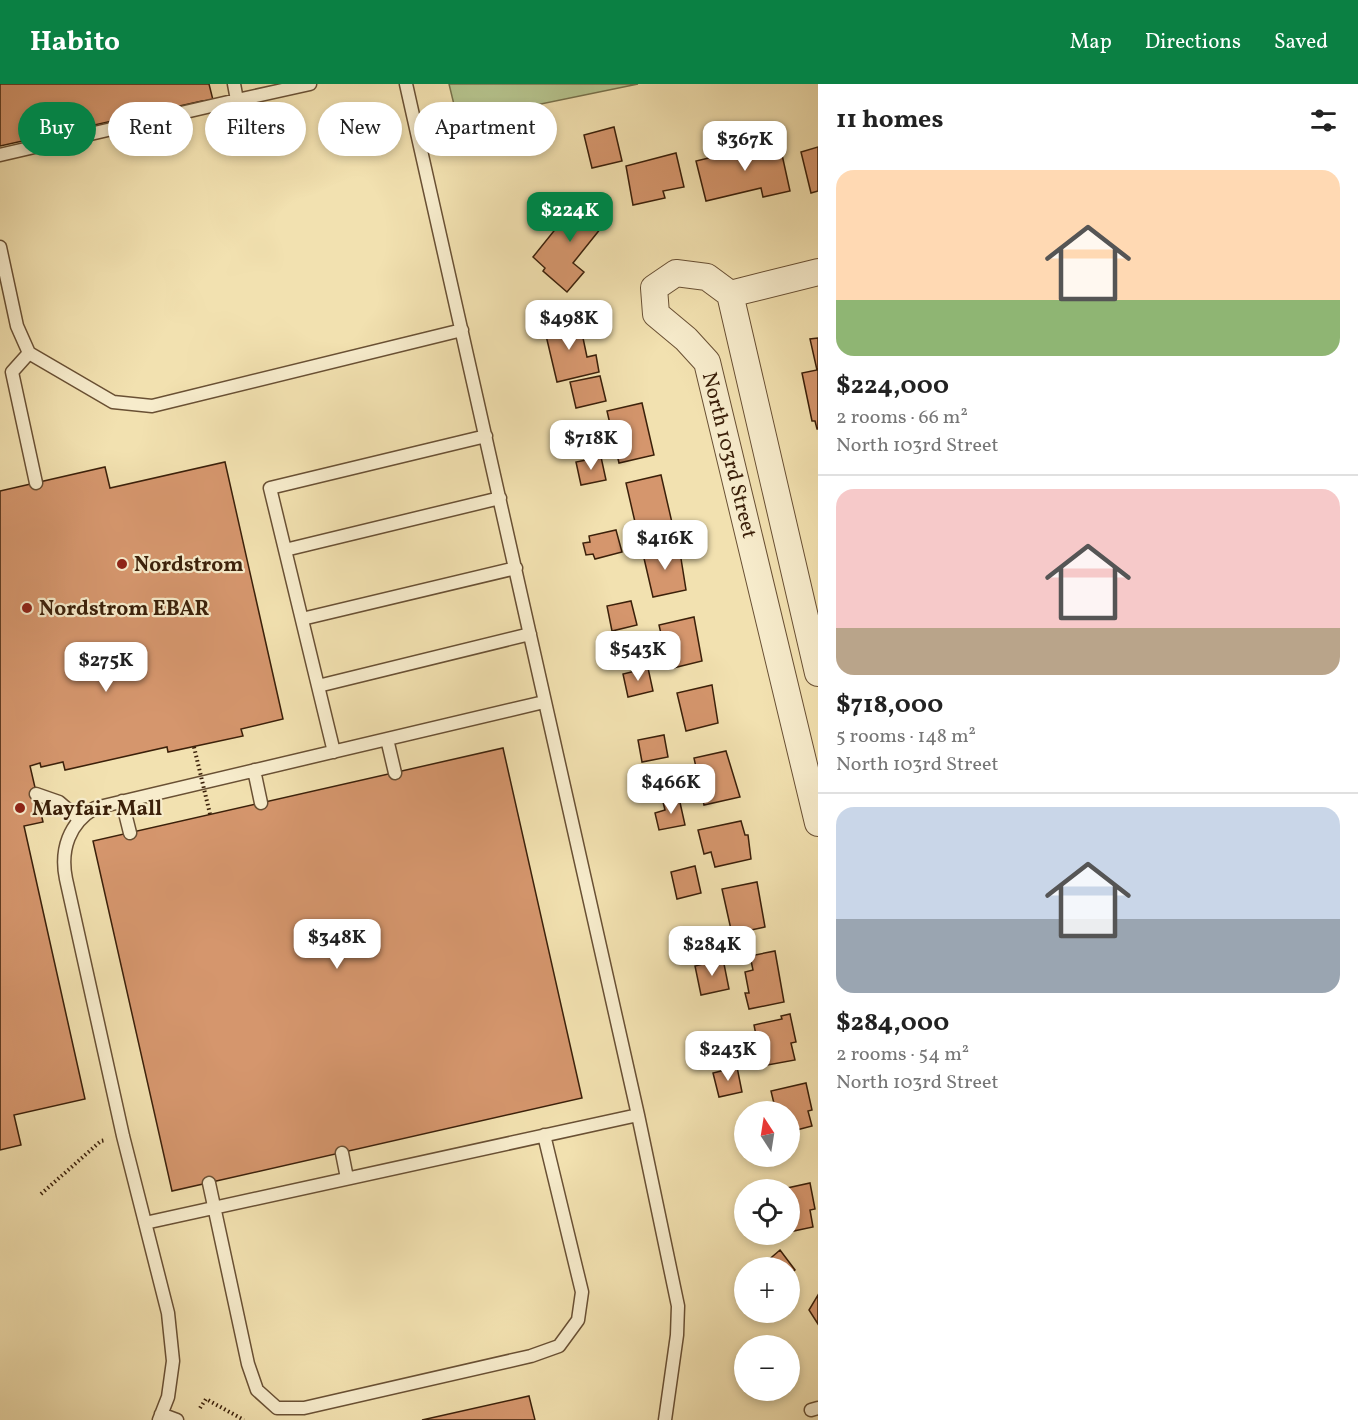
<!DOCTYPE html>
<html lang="en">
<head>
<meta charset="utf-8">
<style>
	:root { --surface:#fff; --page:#f6f6f6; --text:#222; --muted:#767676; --line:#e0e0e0; --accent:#0b8043 }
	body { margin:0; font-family:Vollkorn,serif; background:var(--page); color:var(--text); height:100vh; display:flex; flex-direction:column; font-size:22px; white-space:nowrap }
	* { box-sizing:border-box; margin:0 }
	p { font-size:20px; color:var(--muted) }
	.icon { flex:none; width:33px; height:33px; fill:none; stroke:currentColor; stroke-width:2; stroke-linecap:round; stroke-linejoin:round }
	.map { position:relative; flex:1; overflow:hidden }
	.sheet { display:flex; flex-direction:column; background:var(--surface); width:540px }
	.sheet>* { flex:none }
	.top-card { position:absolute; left:18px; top:18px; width:570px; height:54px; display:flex; gap:12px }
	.needle { width:39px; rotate:348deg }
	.fabs { position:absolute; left:734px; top:1017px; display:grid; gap:12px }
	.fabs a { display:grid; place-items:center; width:66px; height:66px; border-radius:50%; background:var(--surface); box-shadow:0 3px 9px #0003; font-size:30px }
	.price { position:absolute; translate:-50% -51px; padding:0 14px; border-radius:12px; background:#fff; color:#222; font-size:20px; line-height:39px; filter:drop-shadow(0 2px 3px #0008) }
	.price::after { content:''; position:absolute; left:50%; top:36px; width:18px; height:14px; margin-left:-9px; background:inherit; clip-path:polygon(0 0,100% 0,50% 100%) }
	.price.active { background:var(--accent); color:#fff }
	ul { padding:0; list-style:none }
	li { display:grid; align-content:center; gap:12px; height:318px; padding:0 18px }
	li+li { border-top:2px solid var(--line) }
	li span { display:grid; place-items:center; height:186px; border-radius:18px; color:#555 }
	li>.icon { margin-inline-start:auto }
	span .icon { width:108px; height:108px; fill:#fffc; stroke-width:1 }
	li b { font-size:26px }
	h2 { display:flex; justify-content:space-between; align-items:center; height:72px; padding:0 18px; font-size:26px }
	.chip { padding:0 21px; border-radius:27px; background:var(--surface); box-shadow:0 3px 9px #0003; font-size:21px; line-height:54px }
	.chip.active { background:var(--accent); color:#fff }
	header { display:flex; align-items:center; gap:36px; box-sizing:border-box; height:84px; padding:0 30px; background:var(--accent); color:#fff }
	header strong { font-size:28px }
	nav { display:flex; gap:33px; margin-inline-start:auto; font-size:21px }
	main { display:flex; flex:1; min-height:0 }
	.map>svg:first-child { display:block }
	.green { fill:#b6c48e; stroke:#78724c; stroke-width:1.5 }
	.building { fill:#d5966d; stroke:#3b200a; stroke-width:1.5 }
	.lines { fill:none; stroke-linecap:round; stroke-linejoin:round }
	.lane-casing { stroke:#695034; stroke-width:15 }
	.street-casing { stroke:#695034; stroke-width:28 }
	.path { stroke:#3b200a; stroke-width:4; stroke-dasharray:1.5 3; stroke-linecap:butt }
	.lane { stroke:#f7eccc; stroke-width:12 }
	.street { stroke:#f7eccc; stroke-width:26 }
	.path-bridge { stroke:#3b200a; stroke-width:4; stroke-dasharray:1.5 3; stroke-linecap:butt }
	.poi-dot { fill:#8f2418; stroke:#f7eccc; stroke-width:2 }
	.labels { text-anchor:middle; stroke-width:4.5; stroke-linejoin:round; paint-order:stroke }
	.street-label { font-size:21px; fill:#3b200a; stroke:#f7eccc }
	.poi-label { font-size:21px; font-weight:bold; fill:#3b200a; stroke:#f7eccc; text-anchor:start }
</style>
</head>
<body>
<header>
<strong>Habito</strong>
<nav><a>Map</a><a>Directions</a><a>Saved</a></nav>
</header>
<main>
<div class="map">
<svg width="818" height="1336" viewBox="0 0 818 1336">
	<rect width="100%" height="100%" fill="#f2e1b0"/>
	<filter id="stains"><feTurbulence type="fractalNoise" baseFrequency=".00333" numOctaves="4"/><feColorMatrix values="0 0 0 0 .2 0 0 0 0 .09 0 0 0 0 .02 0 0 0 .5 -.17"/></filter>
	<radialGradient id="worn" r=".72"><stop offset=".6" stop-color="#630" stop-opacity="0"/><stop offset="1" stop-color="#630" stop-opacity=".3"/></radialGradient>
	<path class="green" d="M449,0H638L458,37Z"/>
	<path class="building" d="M0,0H209L213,16L202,17L0,62Z
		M614,43L622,77L592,84L584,51Z
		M779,57L790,107L763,113L761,104L706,117L696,77Z
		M818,63V107L811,109L801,68Z
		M676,69L684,103L663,107L665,114L633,121L626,82Z
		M582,112L609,134L573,179L584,188L567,208L543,187L545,184L533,173Z
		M579,235L587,273L596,271L599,288L557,298L544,243Z
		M818,254V345H817L815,337H812L802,289L817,286L810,255Z
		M600,292L606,317L576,324L570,298Z
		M642,319L654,371L619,379L607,327Z
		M601,373L606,396L581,401L576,378Z
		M225,378L283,635L241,645L243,652L168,668L167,663L65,686L63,678L41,683L40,679L30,682L43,738L24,742L85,1015L14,1031L21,1061L0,1066V407L105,383L110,404Z
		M661,391L673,443L638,451L626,399Z
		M616,446L622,468L595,475L593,470L586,471L583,459L590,458L589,452Z
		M679,462L686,506L653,513L643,470Z
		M631,517L637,541L612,547L607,522Z
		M694,533L702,577L669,585L659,541Z
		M648,584L653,607L628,613L623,590Z
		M712,601L718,639L686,647L677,609Z
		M664,651L668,673L642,678L638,656Z
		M503,664L582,1014L172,1107L93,757Z
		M726,667L740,713L704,721L694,674Z
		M679,714L685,741L659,746L655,729L665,726L663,718Z
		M741,737L745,751H748L751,775L715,783L711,768L704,770L698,746Z
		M695,782L701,809L677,815L671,788Z
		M757,798L765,843L732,850L722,805Z
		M722,847L727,871L699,877L694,853Z
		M775,867L784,918L749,925L745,909H749L745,888L753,886L750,872Z
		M723,875L729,905L701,911L695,882Z
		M790,930L796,958L791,959L795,976L762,982L754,941L782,935L781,932Z
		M737,983L742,1008L719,1013L713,989Z
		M806,999L812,1026L808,1027L812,1042L789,1048V1028H776L771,1007Z
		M810,1099L815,1125L810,1126L813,1143L789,1148V1106H778Z
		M780,1166L795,1186L789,1191V1184H759Z
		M818,1211V1240L809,1226Z
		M529,1312L535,1336H422Z"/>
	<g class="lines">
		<defs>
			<path id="lane" d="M406,0L638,1031L678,1222L677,1251L665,1336
				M237,16L310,0
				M0,71L237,16L234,0
				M0,163L17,242L29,269L113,318L152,322L462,246
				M29,269L12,288L36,399
				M285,466L500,414
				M302,535L516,484
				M318,602L530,550
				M387,655L395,689
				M334,668L270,404L486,352
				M254,686L261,719
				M36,710L59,718L79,735
				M122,717L130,749
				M342,1069L347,1094
				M209,1099L248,1280L257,1306L277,1324H304L531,1272L559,1262L578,1236L582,1208L544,1051
				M145,1139L638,1031
				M811,1326L818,1324
				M161,1330L177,1336
				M159,1336L168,1313L173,1277L168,1229L123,1052L66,795C60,766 69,739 95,724L544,618"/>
			<path id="street" d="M730,210L818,188
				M818,589L730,210L707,193L676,189L654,204L656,230L686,255L707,278L818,739"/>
		</defs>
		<use href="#lane" class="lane-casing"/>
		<use href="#street" class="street-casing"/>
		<path class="path" d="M41,1110L101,1057L106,1056
			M200,1324L206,1315L244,1336"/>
		<use href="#lane" class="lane"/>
		<use href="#street" class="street"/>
		<path class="path-bridge" d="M194,663L210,730"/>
	</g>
	<g class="poi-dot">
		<circle cx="122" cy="480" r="6"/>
		<circle cx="27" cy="524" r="6"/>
		<circle cx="20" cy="724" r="6"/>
	</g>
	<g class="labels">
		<g class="street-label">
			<text transform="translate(730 371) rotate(76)" y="7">North 103rd Street</text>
		</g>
		<g class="poi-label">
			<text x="134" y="487">Nordstrom</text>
			<text x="39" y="531">Nordstrom EBAR</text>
			<text x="32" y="731">Mayfair Mall</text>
		</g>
	</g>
	<rect width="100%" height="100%" filter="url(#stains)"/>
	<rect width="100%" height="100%" fill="url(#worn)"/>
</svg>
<div class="fabs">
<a><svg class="needle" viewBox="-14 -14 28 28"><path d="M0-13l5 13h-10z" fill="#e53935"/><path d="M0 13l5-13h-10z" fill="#767676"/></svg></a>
<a><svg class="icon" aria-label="locate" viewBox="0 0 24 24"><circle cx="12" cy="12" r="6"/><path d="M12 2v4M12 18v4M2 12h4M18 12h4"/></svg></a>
<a>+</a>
<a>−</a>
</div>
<b class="price" style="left:745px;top:88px">$367K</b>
<b class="price active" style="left:570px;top:159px">$224K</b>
<b class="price" style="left:569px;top:267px">$498K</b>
<b class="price" style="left:591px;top:387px">$718K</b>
<b class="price" style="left:665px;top:487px">$416K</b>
<b class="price" style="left:638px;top:598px">$543K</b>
<b class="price" style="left:106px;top:609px">$275K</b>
<b class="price" style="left:671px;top:731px">$466K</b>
<b class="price" style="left:337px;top:886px">$348K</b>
<b class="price" style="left:712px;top:893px">$284K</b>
<b class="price" style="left:728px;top:998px">$243K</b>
<div class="top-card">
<a class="chip active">Buy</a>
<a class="chip">Rent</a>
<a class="chip">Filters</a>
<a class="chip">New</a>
<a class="chip">Apartment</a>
</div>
</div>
<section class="sheet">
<h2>11 homes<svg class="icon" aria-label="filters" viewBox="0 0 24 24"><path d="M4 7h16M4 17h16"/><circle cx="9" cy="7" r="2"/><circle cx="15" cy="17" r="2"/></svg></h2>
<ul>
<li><span style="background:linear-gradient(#ffd9b3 70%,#8fb573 0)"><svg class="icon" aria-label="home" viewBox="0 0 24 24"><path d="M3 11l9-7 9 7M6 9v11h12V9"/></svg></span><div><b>$224,000</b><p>2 rooms · 66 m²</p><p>North 103rd Street</p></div></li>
<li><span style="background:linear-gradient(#f6c9c9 75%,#b9a48a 0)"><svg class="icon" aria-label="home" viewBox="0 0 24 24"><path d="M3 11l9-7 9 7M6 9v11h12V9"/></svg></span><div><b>$718,000</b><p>5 rooms · 148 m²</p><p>North 103rd Street</p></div></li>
<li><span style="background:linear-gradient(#c9d6e8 60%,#9aa5b1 0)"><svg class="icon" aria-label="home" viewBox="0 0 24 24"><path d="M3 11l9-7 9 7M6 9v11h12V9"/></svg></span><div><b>$284,000</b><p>2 rooms · 54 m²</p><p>North 103rd Street</p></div></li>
</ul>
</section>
</main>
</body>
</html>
